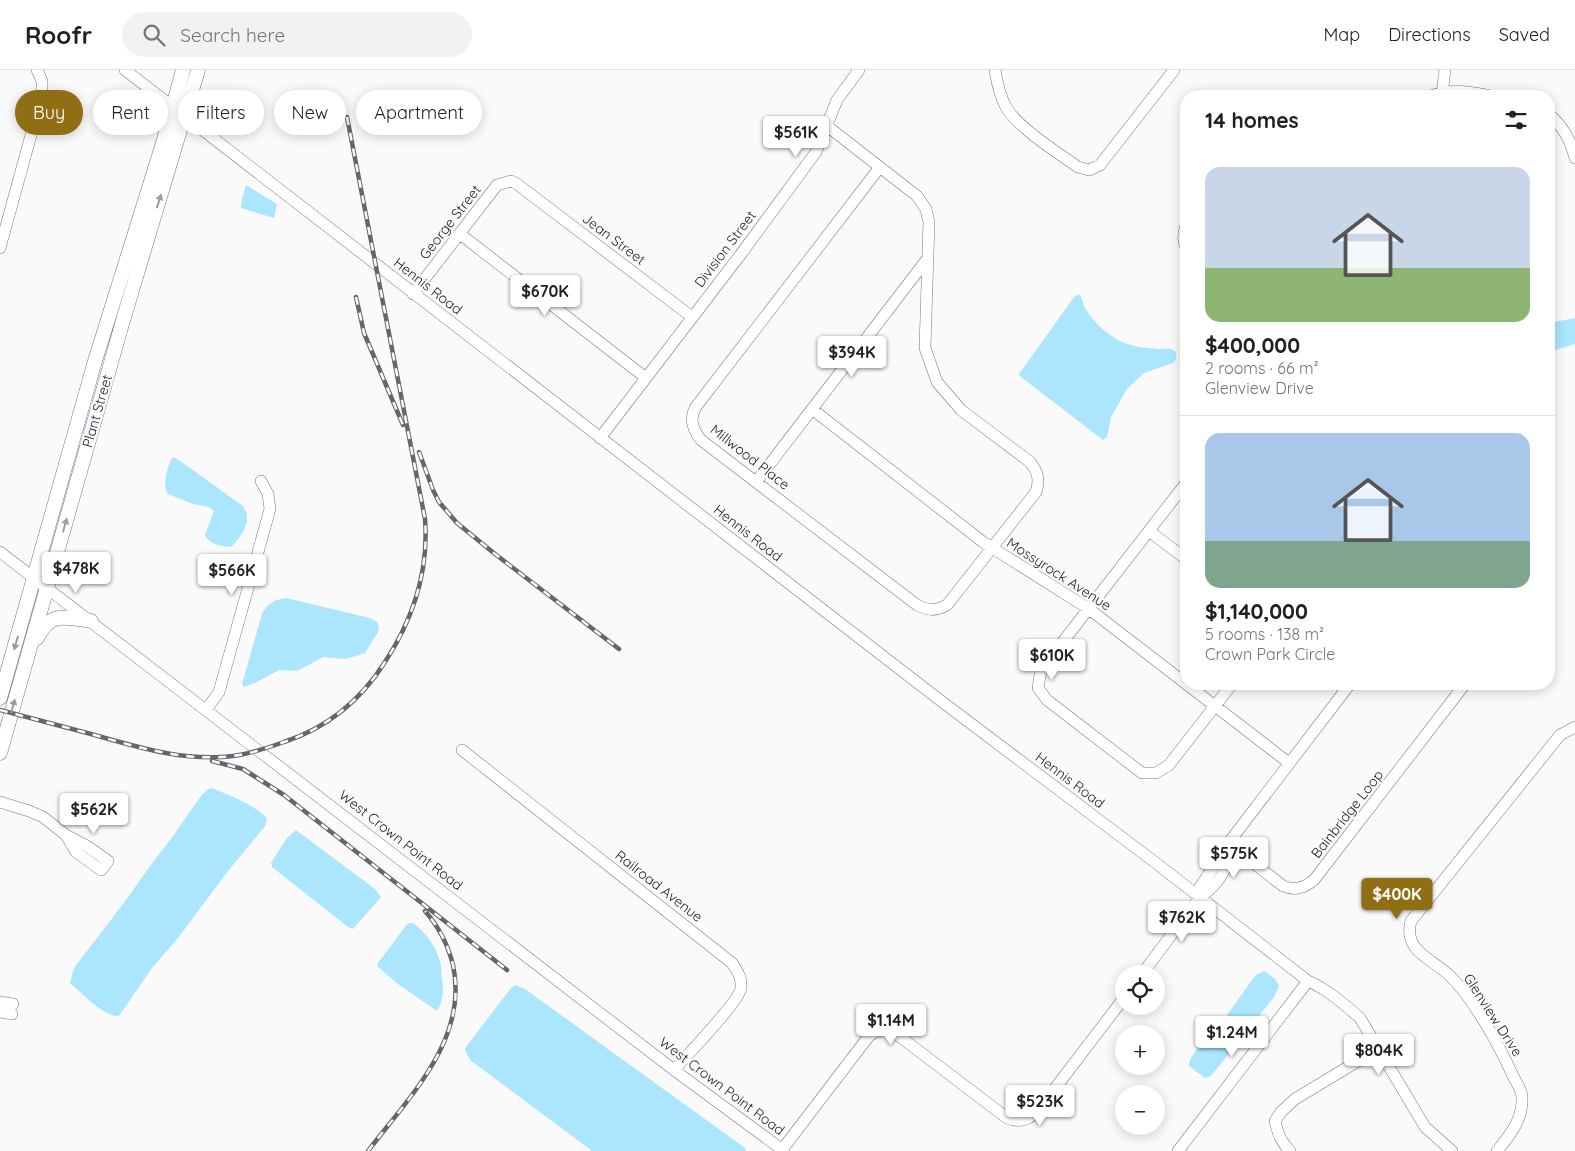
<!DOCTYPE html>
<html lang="en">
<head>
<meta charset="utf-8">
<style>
	:root { --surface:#fff; --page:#f2f2f2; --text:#202124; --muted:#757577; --line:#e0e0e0; --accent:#906e13 }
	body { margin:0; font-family:Quicksand,sans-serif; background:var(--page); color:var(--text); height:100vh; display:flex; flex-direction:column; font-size:19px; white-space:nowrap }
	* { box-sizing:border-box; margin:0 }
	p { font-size:16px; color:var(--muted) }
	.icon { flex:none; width:28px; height:28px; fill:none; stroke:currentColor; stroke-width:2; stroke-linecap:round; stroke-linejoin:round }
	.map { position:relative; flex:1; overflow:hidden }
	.sheet { position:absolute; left:1180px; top:20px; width:375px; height:600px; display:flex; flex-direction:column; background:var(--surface); border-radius:20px; box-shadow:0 2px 12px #0003 }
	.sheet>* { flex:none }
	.guide { position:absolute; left:15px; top:20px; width:475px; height:45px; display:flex; gap:10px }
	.controls { position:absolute; left:1115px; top:895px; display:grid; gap:10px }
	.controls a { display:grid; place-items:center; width:50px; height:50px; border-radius:50%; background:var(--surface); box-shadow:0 2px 12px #0003; font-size:25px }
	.price { position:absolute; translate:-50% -42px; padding:0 11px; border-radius:5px; background:#fff; color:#222; font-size:16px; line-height:32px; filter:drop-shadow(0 1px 2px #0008) }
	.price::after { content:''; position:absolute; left:50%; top:30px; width:15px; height:11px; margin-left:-8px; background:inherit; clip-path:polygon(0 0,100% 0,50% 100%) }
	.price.active { background:var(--accent); color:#fff }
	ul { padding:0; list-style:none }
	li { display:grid; align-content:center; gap:10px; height:265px; padding:0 25px }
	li+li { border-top:1px solid var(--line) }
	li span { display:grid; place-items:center; height:155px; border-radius:15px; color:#555 }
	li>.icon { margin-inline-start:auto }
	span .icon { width:90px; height:90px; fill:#fffc; stroke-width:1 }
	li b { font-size:21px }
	h2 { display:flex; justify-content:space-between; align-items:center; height:60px; padding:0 25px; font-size:21px }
	.chip { padding:0 18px; border-radius:22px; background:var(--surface); box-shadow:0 2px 12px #0003; font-size:18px; line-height:45px }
	.chip.active { background:var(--accent); color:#fff }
	header { display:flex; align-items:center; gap:30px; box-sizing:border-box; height:70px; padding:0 25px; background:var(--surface); border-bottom:1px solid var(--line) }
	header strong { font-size:24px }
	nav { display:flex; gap:28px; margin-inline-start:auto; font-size:18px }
	.search { width:350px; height:45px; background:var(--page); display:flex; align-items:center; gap:12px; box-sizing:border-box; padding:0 18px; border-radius:28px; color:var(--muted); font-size:19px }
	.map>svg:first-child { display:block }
	.water { fill:#abe5fe }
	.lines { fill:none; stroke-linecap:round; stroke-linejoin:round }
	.minor-casing { stroke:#757392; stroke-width:12 }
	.major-casing { stroke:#757392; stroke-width:15 }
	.minor { stroke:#fff; stroke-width:11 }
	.major { stroke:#fff; stroke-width:14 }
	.rail-casing { stroke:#66656e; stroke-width:4.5 }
	.rail { stroke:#fafafa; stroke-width:2.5; stroke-dasharray:8; stroke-linecap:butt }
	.oneway { fill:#9c9ca1 }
	.labels { text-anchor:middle; stroke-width:4.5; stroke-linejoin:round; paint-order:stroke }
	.street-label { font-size:14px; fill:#23222f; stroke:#fafafa }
</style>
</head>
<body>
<header>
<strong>Roofr</strong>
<div class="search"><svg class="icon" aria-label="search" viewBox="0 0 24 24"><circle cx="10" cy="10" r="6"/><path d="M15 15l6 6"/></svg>Search here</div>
<nav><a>Map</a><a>Directions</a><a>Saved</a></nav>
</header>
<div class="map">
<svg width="1575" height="1081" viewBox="0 0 1575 1081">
	<rect width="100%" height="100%" fill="#fafafa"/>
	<path class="water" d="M246,115L277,134L274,148L241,138L242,129Z
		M1079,224C1082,228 1083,233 1085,238C1094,253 1109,267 1125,273C1134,277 1148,278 1159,279C1162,279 1167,278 1170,279C1178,280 1178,289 1173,293L1144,303L1127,319L1111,347L1107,367L1103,370L1021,307L1019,304L1074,227Z
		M1575,248V274L1549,282V253Z
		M172,388H176L243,436C244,439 246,441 247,444C249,455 239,470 231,477C221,476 210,475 205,465L214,441L209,437L193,434L168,424C162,414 167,398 172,388Z
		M286,528L370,548L377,552L379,557L378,562L365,583L346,589L323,587L297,601L279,600L257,612L244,617L242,614L262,544C268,533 274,530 286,528Z
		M212,718C228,725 257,735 267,749L265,756L228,801L178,868L152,898L119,946C104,947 82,923 70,913L74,898L126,830L150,796L173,766L201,726L208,719Z
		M296,760L375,819L381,827L353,859L348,857L272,797L271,793L287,768Z
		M408,853H413C425,862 436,876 440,891C442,898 441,904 442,910C444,921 443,931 437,941L398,914L377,896L378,893Z
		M1264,901L1275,909L1279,916L1274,927L1211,1006L1205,1008L1189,996C1187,986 1216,958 1223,950C1233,938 1242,924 1251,911L1256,905Z
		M515,915L525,919L745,1078L746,1081H592L470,990L465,980L466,977L511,918Z"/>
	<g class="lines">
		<defs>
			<path id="minor" d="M125,0L941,631L1152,790L1308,911C1327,919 1344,934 1360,948L1425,1057L1452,1081
				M995,0C997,13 1000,26 1006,37C1017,57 1058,83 1078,97L1089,100L1100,95L1174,0
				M1442,23L1445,0
				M1431,26C1450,18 1472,22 1491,26
				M1549,44C1564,58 1570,69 1575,88
				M827,56L917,126L926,139L929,152L925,278L937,312L961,340L1030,392C1038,402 1040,410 1036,422L947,535C936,541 929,541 917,535L701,370C693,360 689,350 695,338L880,97
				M1186,155C1184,162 1182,170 1186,177
				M460,164L646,308
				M0,178L42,25V11L37,0
				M413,224L497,115L511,111L517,114L692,247
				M812,339L983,472L1089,539L1289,693
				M600,368L741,184L816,82L837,30L859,0
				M756,412L928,188
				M1186,413L1041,600L1038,618L1047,630L1142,703H1156L1169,695L1232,614
				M1149,461L1186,489
				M0,482L674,1000L784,1081
				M1350,614L1230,771L1229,774L1283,816C1295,821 1304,818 1314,810L1465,614
				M206,640L219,622L270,439L268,424L261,411
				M462,680L732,893C737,901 742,907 741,918C739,932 687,985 674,1000
				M0,732L29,741L43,747L66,765L87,776L108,791L101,800L76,782L66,765
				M1200,827V817L1229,774
				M1142,904L1200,827C1217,816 1233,794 1229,774
				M0,932L13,934
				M0,942L12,944
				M781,1081L869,966C879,959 884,958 895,963L1007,1048C1025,1055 1032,1047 1043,1034L1124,928
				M1178,1081L1308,911
				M1290,1081C1281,1072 1278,1064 1275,1051L1281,1042L1295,1029L1378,979
				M1497,1081C1510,1065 1523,1050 1522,1027C1522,1020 1516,1012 1513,1006C1499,975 1474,929 1449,905C1431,888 1403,881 1411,851L1560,665L1575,657"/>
			<path id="major" d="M37,568C51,541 64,547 91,551
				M0,628L95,291L163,73L183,0
				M0,683L124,247L198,0"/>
		</defs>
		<use href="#minor" class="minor-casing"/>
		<use href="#major" class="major-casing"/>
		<use href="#minor" class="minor"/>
		<use href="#major" class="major"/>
		<defs>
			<path id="rail" d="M356,227L364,263L403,355
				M419,382L433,420L439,432L457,453L495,484L619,579
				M0,640C30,648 61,656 91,664C137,677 185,692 233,686C250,684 267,678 284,672C327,658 361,630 385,592C413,549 429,501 425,449L347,47
				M212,691L243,699L284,725L507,900
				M368,1081C409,1027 469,969 453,895C448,875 439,857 425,841"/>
		</defs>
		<use href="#rail" class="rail-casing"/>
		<use href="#rail" class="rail"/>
	</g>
	<defs><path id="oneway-solid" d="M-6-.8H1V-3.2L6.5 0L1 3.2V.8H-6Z" transform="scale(1.25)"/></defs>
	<g class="oneway">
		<use href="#oneway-solid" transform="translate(159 131) rotate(-73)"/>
		<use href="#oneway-solid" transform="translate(65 455) rotate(-74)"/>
		<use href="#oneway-solid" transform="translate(16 573) rotate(106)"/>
		<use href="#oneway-solid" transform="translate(13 636) rotate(-75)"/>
	</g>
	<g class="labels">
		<g class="street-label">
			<text transform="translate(450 152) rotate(-52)" y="5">George Street</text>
			<text transform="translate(614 169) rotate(37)" y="5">Jean Street</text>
			<text transform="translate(725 179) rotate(-53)" y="5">Division Street</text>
			<text transform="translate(428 216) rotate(38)" y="5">Hennis Road</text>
			<text transform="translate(97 341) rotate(-74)" y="5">Plant Street</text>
			<text transform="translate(750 387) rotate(38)" y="5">Millwood Place</text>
			<text transform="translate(748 463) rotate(38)" y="5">Hennis Road</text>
			<text transform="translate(1059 504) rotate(33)" y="5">Mossyrock Avenue</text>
			<text transform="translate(1070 710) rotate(37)" y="5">Hennis Road</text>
			<text transform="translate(1347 744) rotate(-52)" y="5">Bainbridge Loop</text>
			<text transform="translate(401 770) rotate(38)" y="5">West Crown Point Road</text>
			<text transform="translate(659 816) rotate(38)" y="5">Railroad Avenue</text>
			<text transform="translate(1493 945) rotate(57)" y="5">Glenview Drive</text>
			<text transform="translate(722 1016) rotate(37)" y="5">West Crown Point Road</text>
		</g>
	</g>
</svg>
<div class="controls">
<a><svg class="icon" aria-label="locate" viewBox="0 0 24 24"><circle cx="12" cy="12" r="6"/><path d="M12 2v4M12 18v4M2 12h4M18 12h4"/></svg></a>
<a>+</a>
<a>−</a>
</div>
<b class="price" style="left:796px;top:88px">$561K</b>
<b class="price" style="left:545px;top:247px">$670K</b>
<b class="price" style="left:852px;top:308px">$394K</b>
<b class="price" style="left:76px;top:524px">$478K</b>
<b class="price" style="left:232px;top:526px">$566K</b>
<b class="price" style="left:1052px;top:611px">$610K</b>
<b class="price" style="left:94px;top:765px">$562K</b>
<b class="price" style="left:1234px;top:809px">$575K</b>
<b class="price active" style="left:1397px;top:850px">$400K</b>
<b class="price" style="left:1182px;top:873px">$762K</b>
<b class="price" style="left:891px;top:976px">$1.14M</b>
<b class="price" style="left:1232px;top:988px">$1.24M</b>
<b class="price" style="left:1379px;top:1006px">$804K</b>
<b class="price" style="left:1040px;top:1057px">$523K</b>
<div class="guide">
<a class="chip active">Buy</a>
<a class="chip">Rent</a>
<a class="chip">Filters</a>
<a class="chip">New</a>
<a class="chip">Apartment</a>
</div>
<section class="sheet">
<h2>14 homes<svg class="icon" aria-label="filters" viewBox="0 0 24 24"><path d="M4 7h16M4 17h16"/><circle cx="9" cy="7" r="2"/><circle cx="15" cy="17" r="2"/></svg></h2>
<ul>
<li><span style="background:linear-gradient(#c9d6e8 65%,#8fb573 0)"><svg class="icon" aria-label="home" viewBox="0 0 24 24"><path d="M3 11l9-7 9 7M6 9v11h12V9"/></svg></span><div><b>$400,000</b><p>2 rooms · 66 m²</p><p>Glenview Drive</p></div></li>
<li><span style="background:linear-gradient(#a9c7e8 70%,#7fa58c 0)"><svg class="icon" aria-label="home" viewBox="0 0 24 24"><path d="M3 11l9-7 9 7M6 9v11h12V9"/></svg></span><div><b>$1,140,000</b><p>5 rooms · 138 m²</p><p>Crown Park Circle</p></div></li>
</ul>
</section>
</div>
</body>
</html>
